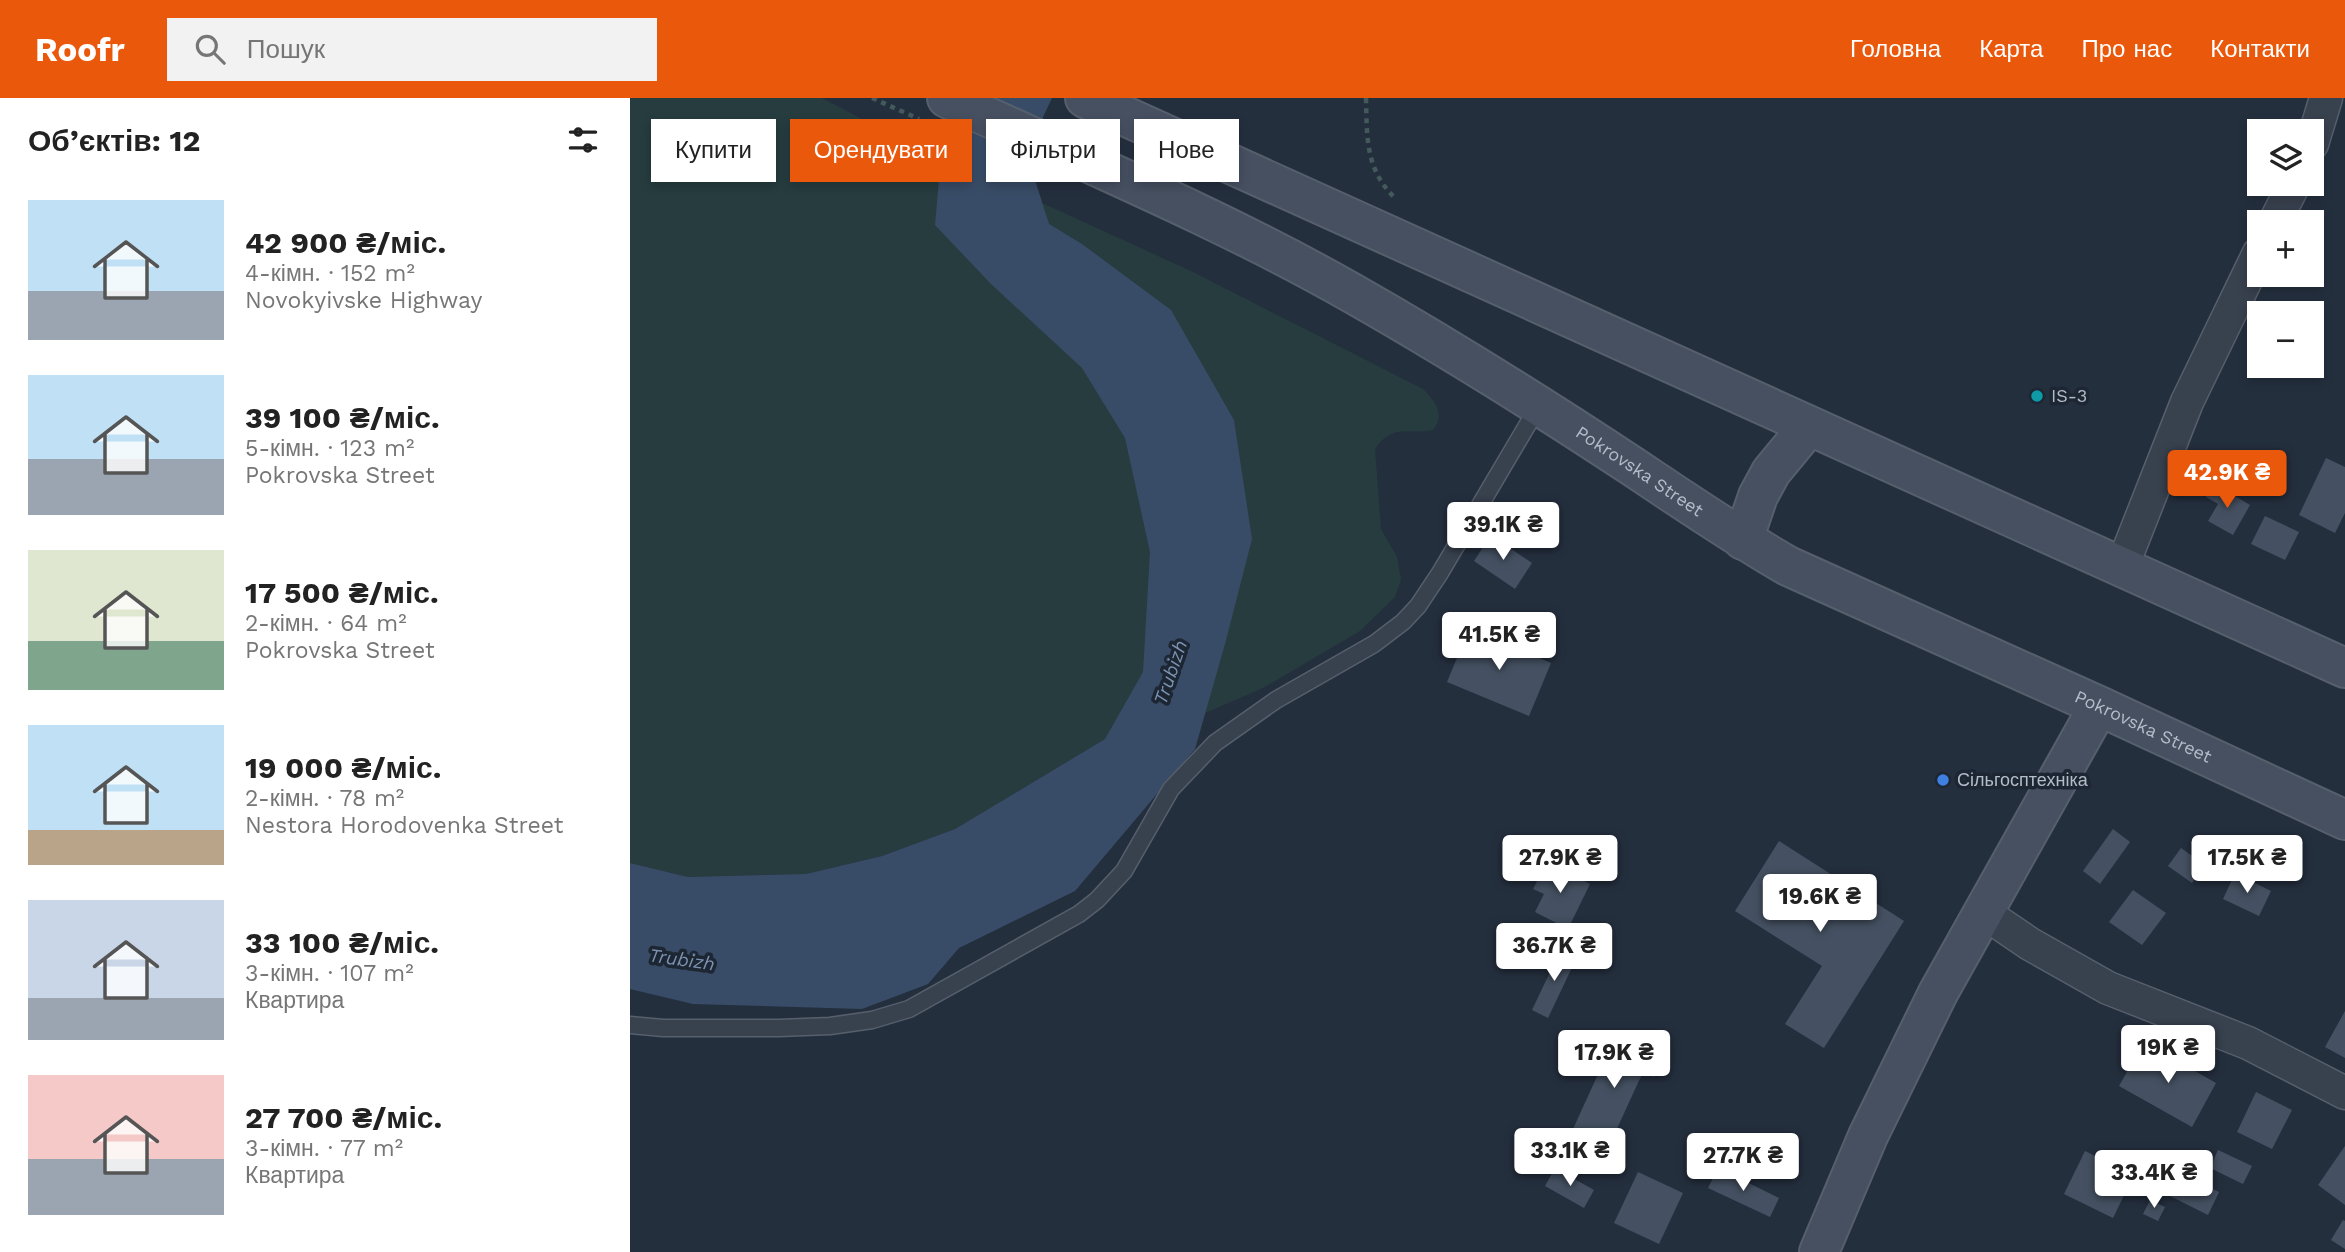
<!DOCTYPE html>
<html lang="uk">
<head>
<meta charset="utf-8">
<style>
	:root { --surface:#fff; --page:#f2f2f2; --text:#222; --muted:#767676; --accent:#ea580c }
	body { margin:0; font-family:"Work Sans",sans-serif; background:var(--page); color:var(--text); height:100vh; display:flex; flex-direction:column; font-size:26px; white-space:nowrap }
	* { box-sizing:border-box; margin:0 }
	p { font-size:23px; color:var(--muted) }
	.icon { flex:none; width:38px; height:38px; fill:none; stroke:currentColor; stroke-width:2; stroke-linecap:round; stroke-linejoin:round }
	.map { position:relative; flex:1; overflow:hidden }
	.sheet { display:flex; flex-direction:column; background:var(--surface); width:630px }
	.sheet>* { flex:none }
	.banner { position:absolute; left:21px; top:21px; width:665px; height:63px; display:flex; gap:14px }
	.fabs { position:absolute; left:1617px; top:21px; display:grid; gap:14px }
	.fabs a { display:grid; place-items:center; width:77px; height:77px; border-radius:0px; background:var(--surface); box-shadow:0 4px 10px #0003; font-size:35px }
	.price { position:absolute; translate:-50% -60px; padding:0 16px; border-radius:7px; background:#fff; color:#222; font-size:23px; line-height:46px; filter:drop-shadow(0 2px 4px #0008) }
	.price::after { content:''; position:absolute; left:50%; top:42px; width:21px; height:16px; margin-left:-10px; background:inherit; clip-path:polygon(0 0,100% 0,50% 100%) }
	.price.current { background:var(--accent); color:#fff }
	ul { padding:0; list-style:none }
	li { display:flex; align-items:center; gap:21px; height:175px; padding:0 28px }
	li span { display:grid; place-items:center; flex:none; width:196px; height:140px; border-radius:0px; color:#555 }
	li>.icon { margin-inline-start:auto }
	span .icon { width:84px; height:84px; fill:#fffc; stroke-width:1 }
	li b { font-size:30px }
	h2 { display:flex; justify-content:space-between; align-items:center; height:84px; padding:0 28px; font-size:30px }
	.tag { padding:0 24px; border-radius:0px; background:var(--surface); box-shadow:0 4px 10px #0003; font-size:24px; line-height:63px }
	.tag.current { background:var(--accent); color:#fff }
	header { display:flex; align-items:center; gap:42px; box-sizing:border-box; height:98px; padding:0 35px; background:var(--accent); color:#fff }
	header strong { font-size:33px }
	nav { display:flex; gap:38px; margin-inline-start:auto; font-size:24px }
	.search { width:490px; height:63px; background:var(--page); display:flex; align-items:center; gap:18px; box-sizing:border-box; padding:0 24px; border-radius:0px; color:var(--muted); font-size:26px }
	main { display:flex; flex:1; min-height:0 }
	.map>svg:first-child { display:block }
	.green { fill:#263c3f }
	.water { fill:#394c67 }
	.building { fill:#455162 }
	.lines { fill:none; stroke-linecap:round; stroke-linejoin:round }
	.service-casing { stroke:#565f6c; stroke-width:19 }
	.minor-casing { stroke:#565f6c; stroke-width:35 }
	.secondary-casing { stroke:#565f6c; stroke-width:42 }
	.path { stroke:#44595c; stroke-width:4.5; stroke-dasharray:5 5; stroke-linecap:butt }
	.service { stroke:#38414e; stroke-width:16 }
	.minor { stroke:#38414e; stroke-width:32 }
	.secondary { stroke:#465061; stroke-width:38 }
	.culture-dot { fill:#0f9aa8; stroke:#1d2633; stroke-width:2.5 }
	.shop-dot { fill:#3f7fe0; stroke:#1d2633; stroke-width:2.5 }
	.labels { text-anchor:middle; stroke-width:7; stroke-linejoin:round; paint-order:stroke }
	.poi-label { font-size:18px; fill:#b4bcc9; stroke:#1d2633; text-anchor:start }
	.street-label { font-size:18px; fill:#b4bcc9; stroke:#1d2633 }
	.water-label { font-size:19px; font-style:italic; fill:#7c92b1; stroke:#1d2633 }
</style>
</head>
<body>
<header>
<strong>Roofr</strong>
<div class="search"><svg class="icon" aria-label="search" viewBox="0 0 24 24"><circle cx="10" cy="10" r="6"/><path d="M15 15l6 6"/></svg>Пошук</div>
<nav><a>Головна</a><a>Карта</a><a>Про нас</a><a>Контакти</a></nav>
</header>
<main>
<section class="sheet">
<h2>Об’єктів: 12<svg class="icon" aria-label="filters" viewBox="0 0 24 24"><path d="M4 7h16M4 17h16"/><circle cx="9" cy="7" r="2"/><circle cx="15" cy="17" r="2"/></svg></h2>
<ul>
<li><span style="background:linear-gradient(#bfe0f5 65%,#9aa5b1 0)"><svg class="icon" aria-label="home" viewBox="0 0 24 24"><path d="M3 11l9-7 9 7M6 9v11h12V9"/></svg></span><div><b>42 900 ₴/міс.</b><p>4-кімн. · 152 m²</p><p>Novokyivske Highway</p></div></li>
<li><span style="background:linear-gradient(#bfe0f5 60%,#9aa5b1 0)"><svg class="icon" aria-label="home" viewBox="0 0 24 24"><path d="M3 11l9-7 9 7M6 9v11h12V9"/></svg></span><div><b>39 100 ₴/міс.</b><p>5-кімн. · 123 m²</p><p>Pokrovska Street</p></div></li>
<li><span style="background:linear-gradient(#dfe7d0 65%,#7fa58c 0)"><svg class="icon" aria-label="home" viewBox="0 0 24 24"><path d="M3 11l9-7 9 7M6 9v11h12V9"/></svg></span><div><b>17 500 ₴/міс.</b><p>2-кімн. · 64 m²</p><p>Pokrovska Street</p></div></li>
<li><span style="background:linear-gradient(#bfe0f5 75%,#b9a48a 0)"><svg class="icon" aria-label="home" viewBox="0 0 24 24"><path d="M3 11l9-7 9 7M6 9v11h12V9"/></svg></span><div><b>19 000 ₴/міс.</b><p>2-кімн. · 78 m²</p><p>Nestora Horodovenka Street</p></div></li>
<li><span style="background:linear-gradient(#c9d6e8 70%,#9aa5b1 0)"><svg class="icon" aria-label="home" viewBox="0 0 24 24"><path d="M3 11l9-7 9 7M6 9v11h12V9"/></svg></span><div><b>33 100 ₴/міс.</b><p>3-кімн. · 107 m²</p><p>Квартира</p></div></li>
<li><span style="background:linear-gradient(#f6c9c9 60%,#9aa5b1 0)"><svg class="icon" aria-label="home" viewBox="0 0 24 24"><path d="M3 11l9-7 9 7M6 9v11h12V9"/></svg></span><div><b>27 700 ₴/міс.</b><p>3-кімн. · 77 m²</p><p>Квартира</p></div></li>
</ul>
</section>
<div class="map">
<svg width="1715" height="1154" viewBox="0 0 1715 1154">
	<rect width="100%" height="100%" fill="#242f3e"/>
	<path class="green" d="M0,0H192L253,32L563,174L793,291C805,303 816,316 803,332C776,337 764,325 745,351L751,431L767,459L771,481L765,499L730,533L633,590L559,622L475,641L325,731L252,758L176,776L58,779L0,765Z"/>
	<path class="water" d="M327,0H422L413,19L405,82L419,126L452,146L541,212L604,322L622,441L595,546L565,651L445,793L329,850L298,886L232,911L63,906L0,891V765L58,779L176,776L252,758L325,731L475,641L513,574L520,454L495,340L452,270L361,186L305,127L311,58Z"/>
	<path class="building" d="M1696,360L1715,369V415L1705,435L1669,417Z
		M1585,386L1620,407L1603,437L1578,423L1588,406L1576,399Z
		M1635,418L1669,434L1655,462L1621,446Z
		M861,437L902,465L885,491L844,463Z
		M839,531L921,565L899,618L817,584Z
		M1483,731L1500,744L1470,786L1453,773Z
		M1149,743L1274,823L1194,950L1155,926L1192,868L1105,813Z
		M1551,750L1575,767L1562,785L1538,768Z
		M917,764L960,786L938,831L905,814L914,796L903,791Z
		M1605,775L1641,793L1629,818L1593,801Z
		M1503,792L1536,815L1512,847L1479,824Z
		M931,851L947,859L918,920L902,912Z
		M1715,913V960L1695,949Z
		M985,939L1032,960L1024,979L1013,974L979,1048L943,1031Z
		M1514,944L1586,985L1562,1029L1489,988Z
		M1626,994L1662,1012L1642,1051L1607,1034Z
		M1715,1048V1107L1688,1087Z
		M1588,1052L1622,1068L1613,1086L1580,1070Z
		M1455,1053L1504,1077L1483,1120L1434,1096Z
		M925,1070L964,1092L954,1110L915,1088Z
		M1088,1070L1149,1100L1140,1119L1078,1090Z
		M1539,1070L1589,1094L1578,1117L1528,1092Z
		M1008,1074L1053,1095L1029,1146L984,1125Z
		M1520,1102L1535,1109L1528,1123L1513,1116Z
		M1713,1122L1715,1123V1151L1701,1142Z"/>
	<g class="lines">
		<defs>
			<path id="service" d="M0,927L33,930H149L200,928L242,922L279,911L449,816L467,802L494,773L541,691L585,645L646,602L744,546L773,524L788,508L810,475L908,309"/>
			<path id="minor" d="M1682,46L1696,0
				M1645,124L1664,86
				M1492,469L1557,304L1629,155
				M1353,814L1400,846L1478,890L1618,945L1715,995"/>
			<g id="secondary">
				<path id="s1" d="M317,0C452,63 592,121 722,195C817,249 911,308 1002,368C1053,402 1104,437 1158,468L1469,608L1715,722"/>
				<path d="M455,0L1715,570"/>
				<path d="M1113,442L1128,398L1141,374L1179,328"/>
				<path d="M1189,1154L1238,1038L1308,895L1469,608"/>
			</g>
		</defs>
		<use href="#service" class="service-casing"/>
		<use href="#minor" class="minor-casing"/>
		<use href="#secondary" class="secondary-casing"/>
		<path class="path" d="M242,0L289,21
			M736,0C737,39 735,71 765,100"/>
		<use href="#service" class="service"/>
		<use href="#minor" class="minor"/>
		<use href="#secondary" class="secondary"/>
	</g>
	<circle class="culture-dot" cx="1407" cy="298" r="7"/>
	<circle class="shop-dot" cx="1313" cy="682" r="7"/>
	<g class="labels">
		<g class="poi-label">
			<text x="1421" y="304">IS-3</text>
			<text x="1327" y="688">Сільгосптехніка</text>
		</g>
		<g class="street-label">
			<text dy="6" stroke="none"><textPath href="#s1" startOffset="788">Pokrovska Street</textPath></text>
			<text dy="6" stroke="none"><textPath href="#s1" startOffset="1354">Pokrovska Street</textPath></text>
		</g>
		<g class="water-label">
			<text transform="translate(540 574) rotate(-71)" y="7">Trubizh</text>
			<text transform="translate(52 861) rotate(8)" y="7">Trubizh</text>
		</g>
	</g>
</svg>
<div class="fabs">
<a><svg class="icon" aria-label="layers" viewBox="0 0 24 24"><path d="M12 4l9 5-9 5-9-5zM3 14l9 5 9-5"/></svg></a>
<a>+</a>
<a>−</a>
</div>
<b class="price current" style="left:1597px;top:412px">42.9K ₴</b>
<b class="price" style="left:873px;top:464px">39.1K ₴</b>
<b class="price" style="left:869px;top:574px">41.5K ₴</b>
<b class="price" style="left:930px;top:797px">27.9K ₴</b>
<b class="price" style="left:1617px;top:797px">17.5K ₴</b>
<b class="price" style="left:1190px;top:836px">19.6K ₴</b>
<b class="price" style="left:924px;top:885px">36.7K ₴</b>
<b class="price" style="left:1538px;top:987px">19K ₴</b>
<b class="price" style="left:984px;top:992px">17.9K ₴</b>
<b class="price" style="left:940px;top:1090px">33.1K ₴</b>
<b class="price" style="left:1113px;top:1095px">27.7K ₴</b>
<b class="price" style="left:1524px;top:1112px">33.4K ₴</b>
<div class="banner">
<a class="tag">Купити</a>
<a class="tag current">Орендувати</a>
<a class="tag">Фільтри</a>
<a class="tag">Нове</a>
</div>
</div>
</main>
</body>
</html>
